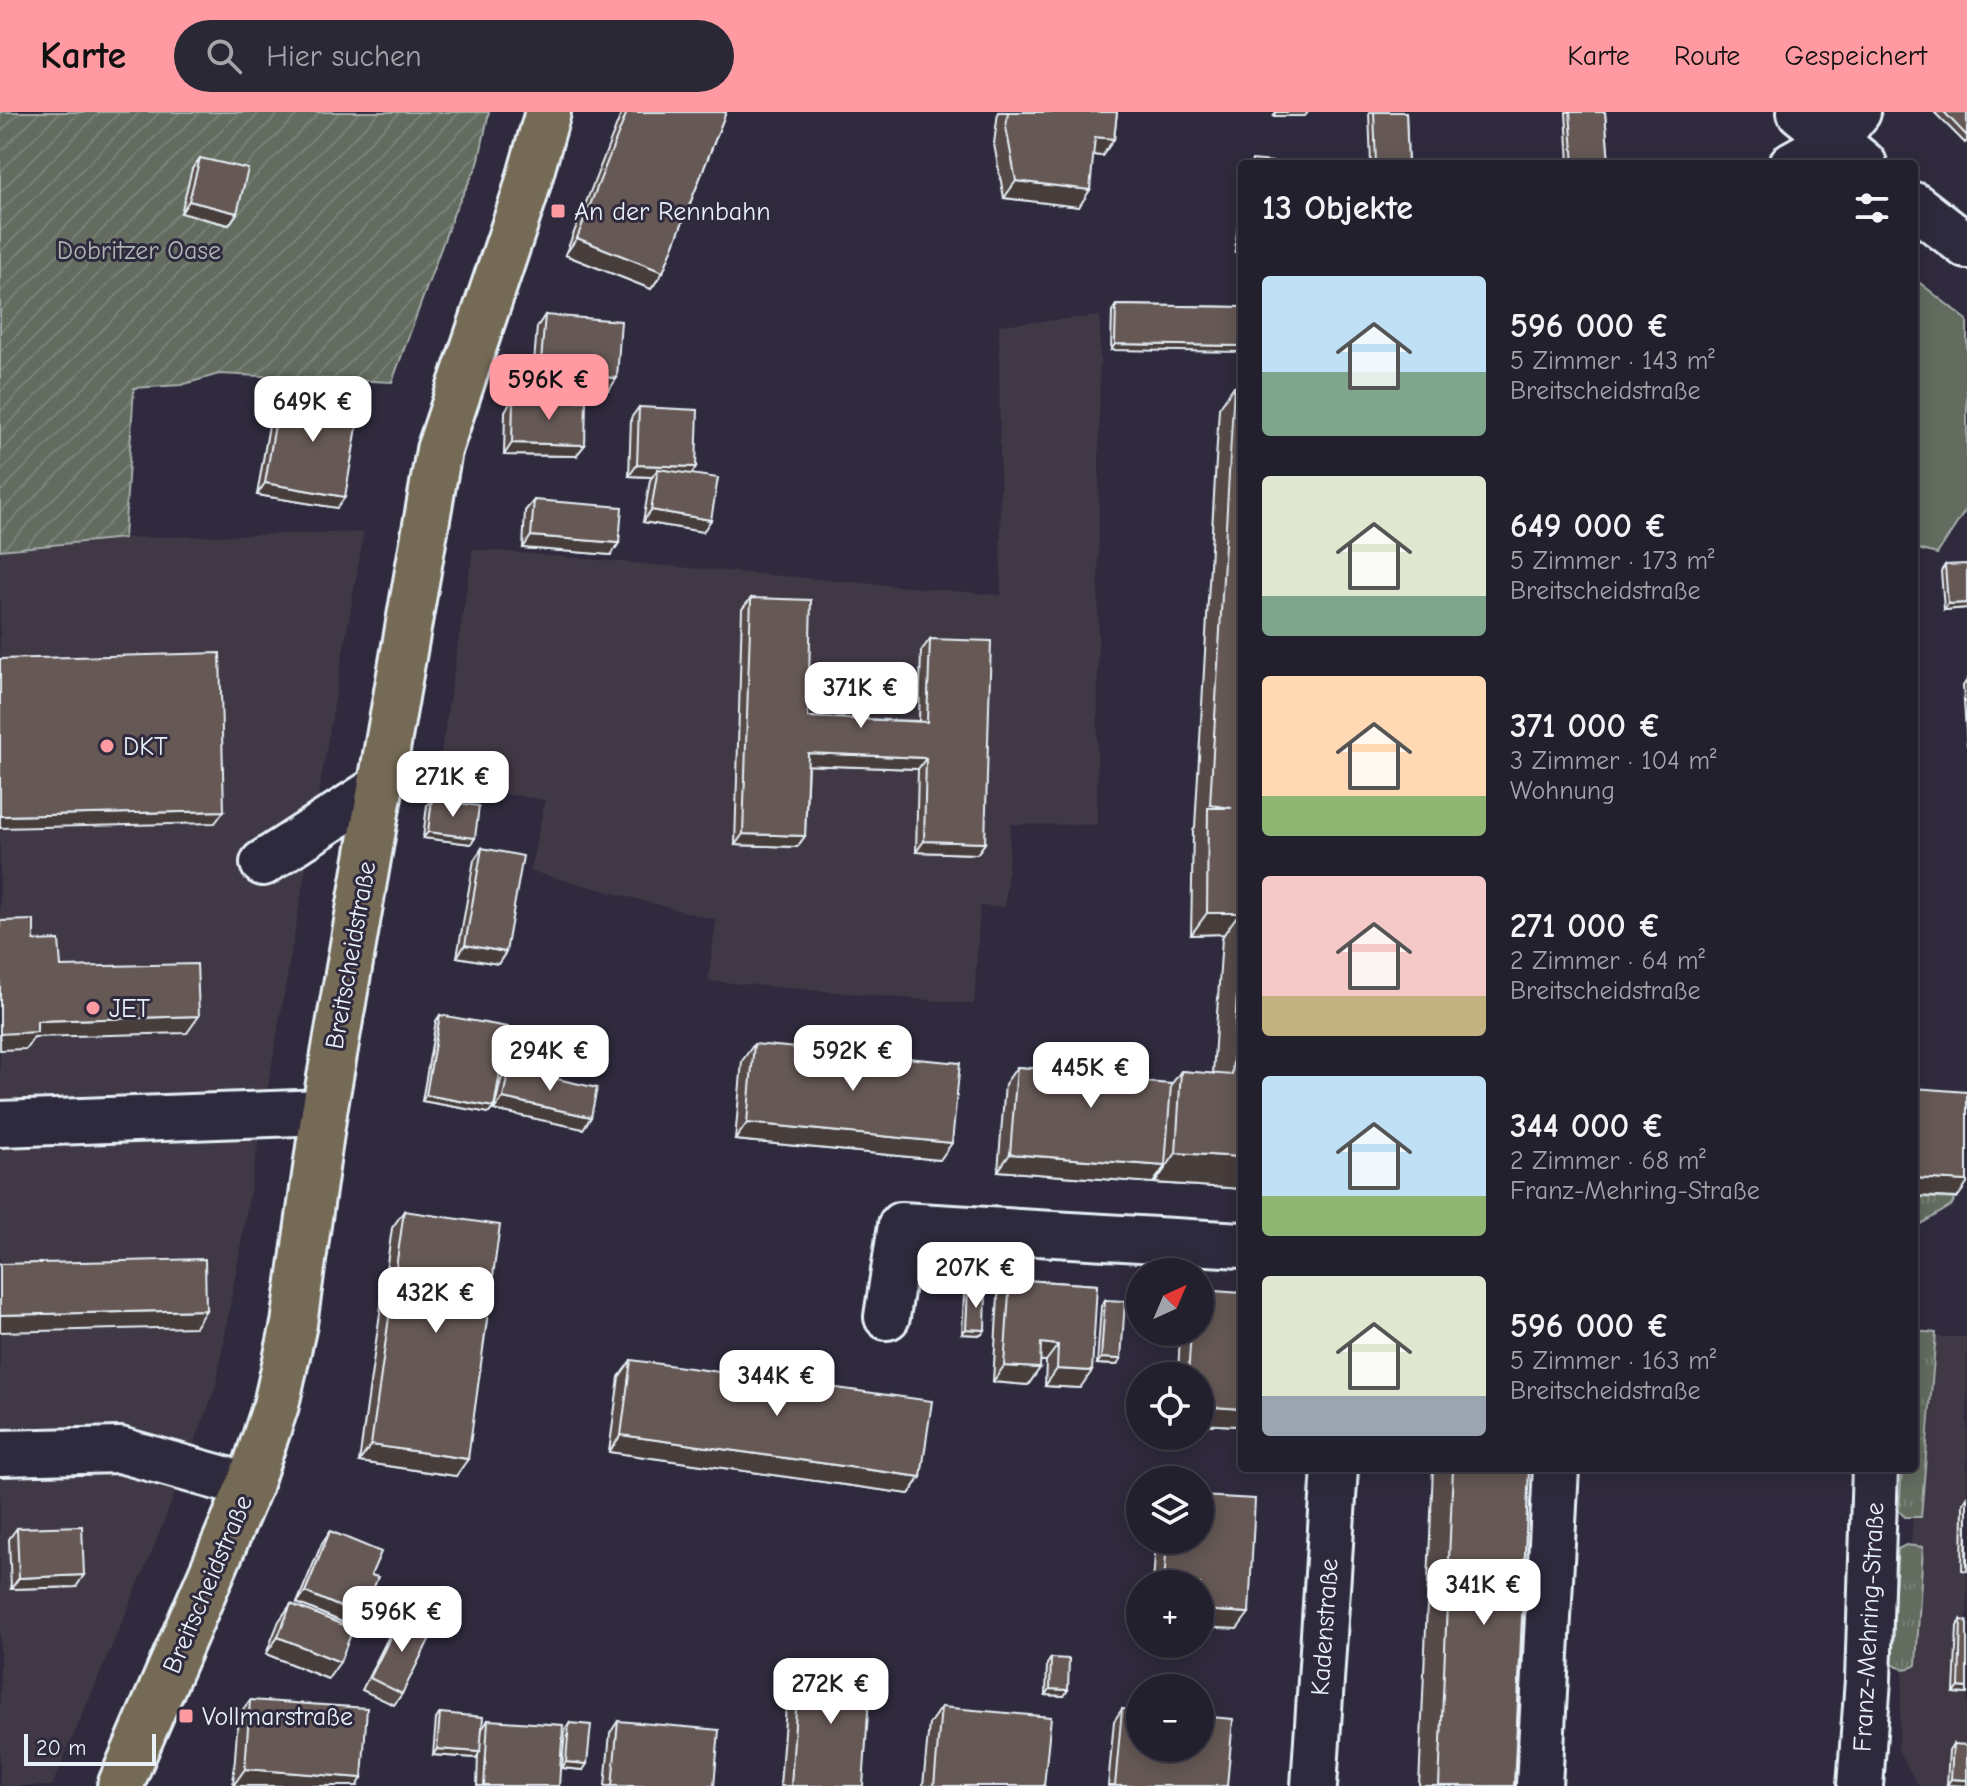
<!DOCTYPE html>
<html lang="de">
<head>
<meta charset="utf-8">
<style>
	:root { --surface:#23202e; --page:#2b2836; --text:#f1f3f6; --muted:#a3a3aa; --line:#403e4a; --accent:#ff9aa2 }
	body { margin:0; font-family:"Comic Neue",sans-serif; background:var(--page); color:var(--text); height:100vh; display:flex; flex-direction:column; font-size:30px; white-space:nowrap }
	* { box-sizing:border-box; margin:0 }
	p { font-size:26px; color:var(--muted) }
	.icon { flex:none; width:44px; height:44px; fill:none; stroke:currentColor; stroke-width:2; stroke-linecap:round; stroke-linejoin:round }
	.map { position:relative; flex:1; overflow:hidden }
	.sheet { position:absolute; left:1238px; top:48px; width:680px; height:1312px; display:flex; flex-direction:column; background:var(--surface); border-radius:8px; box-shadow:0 4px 20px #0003,0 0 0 2px var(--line) }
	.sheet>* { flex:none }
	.needle { width:52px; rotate:44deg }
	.tools { position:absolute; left:1126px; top:1146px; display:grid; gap:16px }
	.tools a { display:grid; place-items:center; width:88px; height:88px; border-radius:50%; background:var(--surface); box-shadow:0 4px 20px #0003,0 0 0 2px var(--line); font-size:40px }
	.scale { position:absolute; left:24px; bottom:20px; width:132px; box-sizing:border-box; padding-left:8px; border:4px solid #e8f1f8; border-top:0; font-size:22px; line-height:28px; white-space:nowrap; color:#e8f1f8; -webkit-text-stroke:6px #2f2a3d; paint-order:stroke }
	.price { position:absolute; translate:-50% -68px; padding:0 18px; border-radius:16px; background:#fff; color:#222; font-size:26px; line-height:52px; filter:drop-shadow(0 2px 4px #0008) }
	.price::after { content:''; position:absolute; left:50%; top:48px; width:24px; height:18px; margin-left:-12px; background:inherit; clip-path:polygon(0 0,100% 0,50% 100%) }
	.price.active { background:var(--accent); color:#111 }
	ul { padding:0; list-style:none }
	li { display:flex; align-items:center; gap:24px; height:200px; padding:0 24px }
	li span { display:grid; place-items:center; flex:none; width:224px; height:160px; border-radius:8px; color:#555 }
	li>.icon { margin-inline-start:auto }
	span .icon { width:96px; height:96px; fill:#fffc; stroke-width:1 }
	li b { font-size:34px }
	h2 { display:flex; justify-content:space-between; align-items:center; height:96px; padding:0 24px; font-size:34px }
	header { display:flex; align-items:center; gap:48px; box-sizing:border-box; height:112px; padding:0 40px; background:var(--accent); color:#111 }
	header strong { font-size:38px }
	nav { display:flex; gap:44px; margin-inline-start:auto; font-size:28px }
	.search { width:560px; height:72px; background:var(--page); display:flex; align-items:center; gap:20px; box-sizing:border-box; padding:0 28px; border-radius:44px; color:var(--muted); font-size:30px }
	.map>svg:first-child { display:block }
	.built { fill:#3f3844 }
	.grass { fill:url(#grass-tufts); stroke:#a6aeac; stroke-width:2 }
	.park { fill:#636c5f; stroke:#a6aeac; stroke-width:2 }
	.garden { fill:url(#garden-furrows); stroke:#a6aeac; stroke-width:2 }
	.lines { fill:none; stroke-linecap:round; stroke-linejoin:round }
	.minor-casing { stroke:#e8f1f8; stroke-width:50 }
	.major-casing { stroke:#e8f1f8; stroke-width:50 }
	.minor { stroke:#2f2a3d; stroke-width:44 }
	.major { stroke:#756a55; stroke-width:44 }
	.wall { fill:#574c48; stroke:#e8f1f8; stroke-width:2 }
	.shaded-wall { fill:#473e3b; stroke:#e8f1f8; stroke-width:2 }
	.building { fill:#655854; stroke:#e8f1f8; stroke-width:2 }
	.poi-dot { fill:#ff9aa2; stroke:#2f2a3d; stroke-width:3 }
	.labels { text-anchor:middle; stroke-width:6; stroke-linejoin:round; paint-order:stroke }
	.poi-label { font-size:26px; fill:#e8f1f8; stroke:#2f2a3d; text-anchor:start }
	.park-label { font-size:26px; fill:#acb5b3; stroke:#2f2a3d }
	.street-label { font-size:26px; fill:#e8f1f8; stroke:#2f2a3d }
</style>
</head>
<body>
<header>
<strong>Karte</strong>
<div class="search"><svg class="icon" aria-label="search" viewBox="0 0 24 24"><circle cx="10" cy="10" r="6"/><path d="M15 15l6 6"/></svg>Hier suchen</div>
<nav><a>Karte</a><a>Route</a><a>Gespeichert</a></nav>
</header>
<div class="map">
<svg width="1967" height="1674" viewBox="0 0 1967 1674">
	<defs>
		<pattern id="grass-tufts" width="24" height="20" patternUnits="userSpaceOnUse" patternTransform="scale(2)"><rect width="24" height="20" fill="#636c5f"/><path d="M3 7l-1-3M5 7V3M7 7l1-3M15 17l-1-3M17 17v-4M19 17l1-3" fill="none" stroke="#798177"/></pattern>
		<pattern id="garden-furrows" width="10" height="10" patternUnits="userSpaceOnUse" patternTransform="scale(2)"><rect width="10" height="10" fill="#636c5f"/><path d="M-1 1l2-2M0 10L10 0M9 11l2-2" fill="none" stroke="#798177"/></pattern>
	</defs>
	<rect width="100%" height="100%" fill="#2f2a3d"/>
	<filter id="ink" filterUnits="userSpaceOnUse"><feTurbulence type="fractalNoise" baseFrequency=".0125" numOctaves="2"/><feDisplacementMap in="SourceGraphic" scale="16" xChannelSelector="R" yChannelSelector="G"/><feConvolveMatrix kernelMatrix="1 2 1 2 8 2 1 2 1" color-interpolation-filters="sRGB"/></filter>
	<g filter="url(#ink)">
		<path class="built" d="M1100,204L1097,713L1011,712L1005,795L980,794L974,892L708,869L716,808L530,759L545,688L436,672L473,437L1001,483L999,213Z
			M364,420L216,1275L152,1440L52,1674H0V438L124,426Z
			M1924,1225H1967V1674H1919L1898,1639Z"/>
		<path class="grass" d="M1914,1085L1955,1087L1951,1094L1914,1116Z
			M1914,1219L1936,1221L1921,1405H1905L1899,1399L1902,1356H1914Z
			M1906,1433L1923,1435L1916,1553C1907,1559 1898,1557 1890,1550L1898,1437Z"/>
		<path class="park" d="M1920,171L1967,208V396L1937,442L1914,436V179Z"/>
		<path class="garden" d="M0,0H489L478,52L455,98L392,270L219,262L181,273L134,276L124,426L0,438Z"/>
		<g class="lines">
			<defs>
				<path id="minor" d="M1800,0L1864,52
					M1792,52L1835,28L1858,0
					M1914,93L1967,134
					M263,751L379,676
					M0,1012L324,1000
					M887,1205L901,1113L1242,1133
					M0,1341L120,1338L249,1374
					M1314,1674L1335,1356
					M1539,1674L1556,1356
					M1860,1674L1868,1568L1875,1356"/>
				<path id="major" d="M120,1674L249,1374L276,1293L294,1212L324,1000L439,338L524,85L548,0"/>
			</defs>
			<use href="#minor" class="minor-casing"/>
			<use href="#major" class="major-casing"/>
			<use href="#minor" class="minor"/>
			<use href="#major" class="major"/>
		</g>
		<path class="wall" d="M622,0H726L663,160L651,177L565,143Z
			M998,0H1117L1114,27L1102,44L1093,43L1079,95L1004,86L994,32Z
			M1369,0H1406L1408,52H1371Z
			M1566,0H1605L1609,52H1569Z
			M1934,0H1967V29L1965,31Z
			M200,46L237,101L229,113L181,101L192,57Z
			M1242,73V140H1235Z
			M1116,193L1242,195L1111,238L1112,199Z
			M545,203L609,278L532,273L537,215Z
			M1234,274H1242V1077L1155,1071V1068L1153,1071L998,1059L1005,972L1017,955L1047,957V949L1059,932L1132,969L1171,973L1181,959L1213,962L1222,826L1224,822L1191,823L1193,718L1195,715L1219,296Z
			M281,278L345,385L337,396L257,383L273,290Z
			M513,287L576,344L504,343L505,299Z
			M639,295L691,362L703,420L643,410L650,368L652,365L629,364L631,306Z
			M534,388L619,431L611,443L523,436L525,399Z
			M1945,453L1967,496L1944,498L1941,459Z
			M751,486L808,605L919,609L921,539L930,527L985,731L977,742L916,740L918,657L808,653L805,724L797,735L735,733L742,497Z
			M1967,568V634L1963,574Z
			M432,687L475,726L471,732L423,726L427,693Z
			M482,736L506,840L498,852L457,845L474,748Z
			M440,903L494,995L489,1001L422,989L436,909Z
			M754,932L940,1048L735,1028L742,949Z
			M509,956L591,1005L583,1017L494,998L501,968Z
			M404,1099L456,1364L359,1350L392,1116Z
			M1010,1167L1097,1173L1080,1276L1045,1274L1046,1249H1040V1256L1028,1273L993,1270L998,1184Z
			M968,1177L985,1218L981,1223L962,1222L964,1183Z
			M1105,1188L1121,1247L1117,1253L1097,1252L1101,1194Z
			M1180,1220H1200L1237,1314L1200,1312V1264H1178Z
			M631,1248L921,1365L909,1382L609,1340L619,1265Z
			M1433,1356H1529L1514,1674H1419Z
			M1967,1385V1459L1962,1458L1963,1391Z
			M17,1416L76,1475L11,1477L9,1427Z
			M330,1419L371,1463L363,1493L359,1492L347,1512L297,1491L322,1431Z
			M1156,1428H1200L1237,1517L1200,1472H1153Z
			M291,1492L328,1567L266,1542L279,1509Z
			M402,1502V1582L394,1593L362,1578L394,1514Z
			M1961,1508L1967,1582L1954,1581L1957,1514Z
			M1051,1546L1064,1584L1046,1583L1047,1552Z
			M799,1551L863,1674H780L788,1568Z
			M250,1588L357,1674H233L238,1604Z
			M941,1595L1044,1674H923L929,1612Z
			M1122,1597L1227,1674H1108L1114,1609Z
			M440,1601L482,1617L488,1608L559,1674H477L478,1642L476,1646L433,1643L436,1607Z
			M618,1609L714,1674H605L610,1621Z
			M569,1611L583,1658L562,1656L565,1617Z
			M1953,1632L1967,1674L1947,1673L1949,1638Z"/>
		<path class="shaded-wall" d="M1276,0H1308L1305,4H1273Z
			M1095,25L1114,27L1102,44L1083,42Z
			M1016,69L1090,78L1079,95L1004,86Z
			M189,89L237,101L229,113L181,101Z
			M577,126L663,160L651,177L565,143Z
			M1242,129V140H1235Z
			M1115,232L1242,234V240L1111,238Z
			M540,261L617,266L609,278L532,273Z
			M512,331L585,333L576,344L504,343Z
			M637,353L696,355L688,367L658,357L652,365L629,364Z
			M265,371L345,385L337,396L257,383Z
			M651,398L711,408L703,420L643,410Z
			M531,424L619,431L611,443L523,436Z
			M1967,491V496L1944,498L1948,492Z
			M808,641L926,646L918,657L800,653Z
			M224,699L215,711L0,716V704Z
			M428,720L475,726L471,732L423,726Z
			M743,722L805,724L797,735L735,733Z
			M924,729L985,731L977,742L916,740Z
			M1207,801H1239L1224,822L1191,823Z
			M465,833L506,840L498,852L457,845Z
			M199,904L187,921L34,925L26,937L0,938V922L37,909Z
			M426,983L494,995L489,1001L422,989Z
			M503,986L591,1005L583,1017L494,998Z
			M747,1011L952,1031L940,1048L735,1028Z
			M1176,1041L1242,1045V1077L1155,1071Z
			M1010,1042L1165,1054L1153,1071L998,1059Z
			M1914,1066L1967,1069V1072L1957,1086L1914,1084Z
			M206,1198L195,1215L0,1220V1203Z
			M966,1217L985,1218L981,1223L962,1222Z
			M1041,1231L1058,1233L1046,1249L1029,1248Z
			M1101,1246L1121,1247L1117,1253L1097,1252Z
			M1004,1254L1040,1256L1028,1273L993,1270Z
			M1057,1257L1092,1259L1080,1276L1045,1274Z
			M1200,1294L1242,1297V1307L1237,1314L1200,1312Z
			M621,1323L921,1365L909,1382L609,1340Z
			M371,1333L468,1347L456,1364L359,1350Z
			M84,1463L76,1475L11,1477L19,1466Z
			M365,1479L371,1482L363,1493L357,1491Z
			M305,1480L355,1501L347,1512L297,1491Z
			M1200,1498L1249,1501L1237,1517L1200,1515Z
			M278,1525L340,1550L328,1567L266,1542Z
			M1959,1575L1967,1576V1582L1954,1581Z
			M1050,1577L1068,1578L1064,1584L1046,1583Z
			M437,1637L480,1640L476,1646L433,1643Z
			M566,1650L587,1652L583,1658L562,1656Z
			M245,1657L362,1666L357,1674H233Z
			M1951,1667L1967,1668V1674L1947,1673Z"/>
		<path class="building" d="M627,0H726L663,160L577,126Z
			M1008,0H1117L1114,27L1095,25L1090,78L1016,69L1006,15Z
			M1374,0H1406L1408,52H1376Z
			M1570,0H1605L1609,52H1574Z
			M1944,0H1967V24Z
			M200,46L248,57L237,101L189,89Z
			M1252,48L1293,52H1251Z
			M1116,193L1242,195V234L1115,232Z
			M545,203L621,209L617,266L540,261Z
			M1234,274H1242V796L1239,801H1207L1208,696H1232L1210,693Z
			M281,278L361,292L345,385L265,371Z
			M513,287L586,289L585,333L512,331Z
			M639,295L698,298L696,355L637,353Z
			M658,357L718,366L711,408L651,398Z
			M534,388L622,395L619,431L531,424Z
			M1967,452V491L1948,492L1945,453Z
			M751,486L811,488L808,605L927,610L930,527L991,529L985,731L924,729L926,646L808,641L805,724L743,722Z
			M220,541L224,699L0,704V547Z
			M432,687L479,694L475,726L428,720Z
			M482,736L523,744L506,840L465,833Z
			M1242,805V1045L1176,1041L1181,959L1232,963Z
			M34,808V829L59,828L61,855L197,852L199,904L37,909V920L0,922V809Z
			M440,903L508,915L494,995L426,983Z
			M754,932L960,951L952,1031L747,1011Z
			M1059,932L1135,938L1132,969L1171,972L1165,1054L1010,1042L1017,955L1057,958Z
			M509,956L597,976L591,1005L503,986Z
			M1914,976L1967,980V1069L1914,1066Z
			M404,1099L500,1113L468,1347L371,1333Z
			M205,1147L206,1198L0,1203V1152Z
			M1010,1167L1097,1173L1092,1259L1057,1257L1058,1233L1041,1231L1040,1256L1004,1254Z
			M968,1177L986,1178L985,1218L966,1217Z
			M1200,1178L1242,1181V1297L1200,1294V1264H1188L1191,1220H1200Z
			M1105,1188L1125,1189L1121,1247L1101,1246Z
			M631,1248L932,1289L921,1365L621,1323Z
			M1453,1356H1529L1514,1674H1439Z
			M1200,1384L1255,1387L1249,1501L1200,1498V1472H1164L1167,1428H1200Z
			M1967,1399V1453H1966Z
			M82,1414L84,1463L19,1466L17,1416Z
			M330,1419L381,1440L371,1463L378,1465L371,1482L365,1479L355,1501L305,1480Z
			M291,1492L353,1517L340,1550L278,1525Z
			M402,1502L434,1518L402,1582L370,1566Z
			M1961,1508L1967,1509V1576L1959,1575Z
			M1051,1546L1069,1547L1068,1578L1050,1577Z
			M799,1551L871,1557L863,1674H791Z
			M250,1588L367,1596L362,1666L245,1657Z
			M941,1595L1051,1605L1044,1674H934Z
			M1122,1597L1140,1599V1636H1200V1604L1233,1607L1227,1674H1115Z
			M440,1601L483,1605L480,1640L437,1637Z
			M488,1608L563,1613L559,1674H484Z
			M618,1609L719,1618L714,1674H612Z
			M569,1611L591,1613L587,1652L566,1650Z
			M1953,1632L1967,1633V1668L1951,1667Z"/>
	</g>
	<g class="poi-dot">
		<rect x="550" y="91" width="16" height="16" rx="4"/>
		<circle cx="107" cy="634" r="8"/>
		<circle cx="93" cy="896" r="8"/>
		<rect x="178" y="1596" width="16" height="16" rx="4"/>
	</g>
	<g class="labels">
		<g class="poi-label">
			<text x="574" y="108">An der Rennbahn</text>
			<text x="123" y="643">DKT</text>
			<text x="109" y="905">JET</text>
			<text x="202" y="1613">Vollmarstraße</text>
		</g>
		<g class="park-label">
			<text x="139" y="147">Dobritzer Oase</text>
		</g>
		<g class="street-label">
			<text transform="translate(350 843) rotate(-80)" y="9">Breitscheidstraße</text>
			<text transform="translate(207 1472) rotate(-67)" y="9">Breitscheidstraße</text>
			<text transform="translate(1324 1515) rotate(-86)" y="9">Kadenstraße</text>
			<text transform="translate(1868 1515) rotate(-87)" y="9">Franz-Mehring-Straße</text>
		</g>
	</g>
</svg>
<div class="tools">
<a><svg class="needle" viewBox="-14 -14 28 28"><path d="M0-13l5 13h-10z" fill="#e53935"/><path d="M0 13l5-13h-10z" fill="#a3a3aa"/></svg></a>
<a><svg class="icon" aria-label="locate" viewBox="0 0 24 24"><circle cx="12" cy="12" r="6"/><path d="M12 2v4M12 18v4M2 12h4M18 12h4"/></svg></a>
<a><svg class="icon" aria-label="layers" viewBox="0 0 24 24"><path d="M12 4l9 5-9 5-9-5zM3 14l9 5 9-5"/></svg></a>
<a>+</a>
<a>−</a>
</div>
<div class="scale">20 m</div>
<b class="price active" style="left:549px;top:310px">596K €</b>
<b class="price" style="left:313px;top:332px">649K €</b>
<b class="price" style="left:861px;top:618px">371K €</b>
<b class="price" style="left:453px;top:707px">271K €</b>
<b class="price" style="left:550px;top:981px">294K €</b>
<b class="price" style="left:853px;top:981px">592K €</b>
<b class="price" style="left:1091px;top:998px">445K €</b>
<b class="price" style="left:976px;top:1198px">207K €</b>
<b class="price" style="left:436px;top:1223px">432K €</b>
<b class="price" style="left:777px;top:1306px">344K €</b>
<b class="price" style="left:1484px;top:1515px">341K €</b>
<b class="price" style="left:402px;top:1542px">596K €</b>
<b class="price" style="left:831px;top:1614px">272K €</b>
<section class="sheet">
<h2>13 Objekte<svg class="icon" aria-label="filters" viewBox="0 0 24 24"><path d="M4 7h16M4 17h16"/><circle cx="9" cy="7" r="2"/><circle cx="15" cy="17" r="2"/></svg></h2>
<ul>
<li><span style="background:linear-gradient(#bfe0f5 60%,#7fa58c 0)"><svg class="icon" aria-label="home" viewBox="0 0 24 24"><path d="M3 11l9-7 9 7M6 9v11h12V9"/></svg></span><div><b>596 000 €</b><p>5 Zimmer · 143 m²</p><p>Breitscheidstraße</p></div></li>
<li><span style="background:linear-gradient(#dfe7d0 75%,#7fa58c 0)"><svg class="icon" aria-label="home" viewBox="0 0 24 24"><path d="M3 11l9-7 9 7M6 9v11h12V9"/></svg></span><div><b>649 000 €</b><p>5 Zimmer · 173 m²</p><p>Breitscheidstraße</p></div></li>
<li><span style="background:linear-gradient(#ffd9b3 75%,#8fb573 0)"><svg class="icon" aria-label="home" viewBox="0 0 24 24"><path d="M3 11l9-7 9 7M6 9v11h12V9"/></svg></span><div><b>371 000 €</b><p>3 Zimmer · 104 m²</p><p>Wohnung</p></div></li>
<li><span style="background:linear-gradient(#f6c9c9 75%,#c2b280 0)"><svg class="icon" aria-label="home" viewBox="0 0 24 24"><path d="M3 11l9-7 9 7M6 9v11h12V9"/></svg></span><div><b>271 000 €</b><p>2 Zimmer · 64 m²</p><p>Breitscheidstraße</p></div></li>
<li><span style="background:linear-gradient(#bfe0f5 75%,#8fb573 0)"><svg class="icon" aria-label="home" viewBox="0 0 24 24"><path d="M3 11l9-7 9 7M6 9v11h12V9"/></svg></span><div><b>344 000 €</b><p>2 Zimmer · 68 m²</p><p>Franz-Mehring-Straße</p></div></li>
<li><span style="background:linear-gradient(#dfe7d0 75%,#9aa5b1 0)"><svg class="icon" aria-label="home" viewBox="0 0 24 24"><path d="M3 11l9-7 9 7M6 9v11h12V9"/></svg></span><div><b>596 000 €</b><p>5 Zimmer · 163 m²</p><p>Breitscheidstraße</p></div></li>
</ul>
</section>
</div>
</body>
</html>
